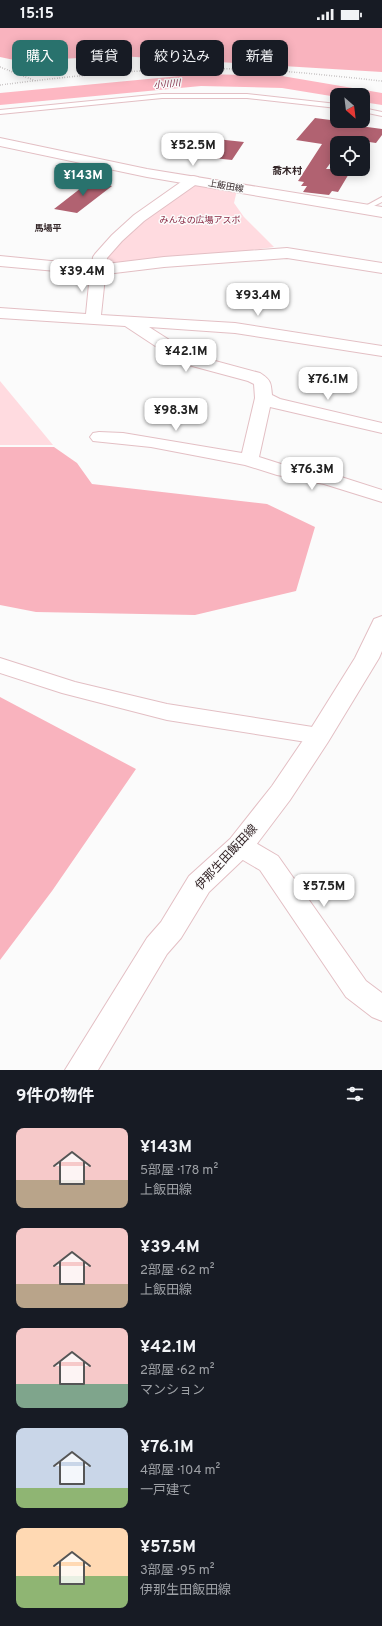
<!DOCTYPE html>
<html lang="ja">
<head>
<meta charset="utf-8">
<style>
	:root { --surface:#171b24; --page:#242831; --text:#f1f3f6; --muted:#9ea1a6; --accent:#29726d }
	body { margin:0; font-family:Overpass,"Noto Sans JP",sans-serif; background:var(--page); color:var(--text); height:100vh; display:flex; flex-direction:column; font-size:15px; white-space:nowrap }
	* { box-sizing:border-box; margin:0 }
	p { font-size:13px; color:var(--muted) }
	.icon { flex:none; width:22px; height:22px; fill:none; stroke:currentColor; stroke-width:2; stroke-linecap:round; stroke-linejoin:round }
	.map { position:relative; height:1042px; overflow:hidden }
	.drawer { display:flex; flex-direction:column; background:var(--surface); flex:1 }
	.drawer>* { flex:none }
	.top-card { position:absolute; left:12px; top:12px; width:358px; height:36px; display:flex; gap:8px }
	.needle { width:26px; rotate:152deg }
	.buttons { position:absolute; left:330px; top:60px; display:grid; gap:8px }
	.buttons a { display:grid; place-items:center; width:40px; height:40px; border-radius:8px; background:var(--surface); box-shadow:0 2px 10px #0003; font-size:20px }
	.price { position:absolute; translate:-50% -34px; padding:0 9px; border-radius:8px; background:#fff; color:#222; font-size:13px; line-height:26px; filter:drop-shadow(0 1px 2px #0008) }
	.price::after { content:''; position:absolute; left:50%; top:24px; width:12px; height:9px; margin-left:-6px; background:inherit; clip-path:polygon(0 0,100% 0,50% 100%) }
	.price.on { background:var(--accent); color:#fff }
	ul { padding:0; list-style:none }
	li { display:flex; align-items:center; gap:12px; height:100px; padding:0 16px }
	li span { display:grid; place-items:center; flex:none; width:112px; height:80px; border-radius:8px; color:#555 }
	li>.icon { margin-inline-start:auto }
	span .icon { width:48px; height:48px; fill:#fffc; stroke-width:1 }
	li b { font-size:17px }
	h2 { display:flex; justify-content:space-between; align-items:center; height:48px; padding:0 16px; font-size:17px }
	.chip { padding:0 14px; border-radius:8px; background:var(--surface); box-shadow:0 2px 10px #0003; font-size:14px; line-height:36px }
	.chip.on { background:var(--accent); color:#fff }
	.status { display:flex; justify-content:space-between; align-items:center; height:28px; padding:0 20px; background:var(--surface); direction:ltr }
	.status svg { height:11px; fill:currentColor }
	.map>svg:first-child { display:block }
	.green { fill:#ffdbe0 }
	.forest { fill:#f9b3be }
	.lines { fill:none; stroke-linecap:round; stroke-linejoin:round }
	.river { fill:#fdb7c2; fill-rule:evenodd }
	.building { fill:#b16271 }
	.lane-casing { stroke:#e3bfc4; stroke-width:2 }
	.street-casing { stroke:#e3bfc4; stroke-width:2 }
	.secondary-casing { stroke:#e3bfc4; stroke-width:2 }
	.primary-casing { stroke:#e3bfc4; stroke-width:2 }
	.path { stroke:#9b9495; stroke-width:1.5; stroke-dasharray:0.5 2; stroke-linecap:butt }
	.lane { fill:#fff; fill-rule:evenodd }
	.street { fill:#fff; fill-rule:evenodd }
	.secondary { fill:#fff; fill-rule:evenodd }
	.primary { fill:#fff; fill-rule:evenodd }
	.labels { text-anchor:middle; stroke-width:3; stroke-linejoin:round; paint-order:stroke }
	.far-water-label { font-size:9px; font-style:italic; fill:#7b1937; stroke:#fbfbfb }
	.far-street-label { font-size:9px; fill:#352729; stroke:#fbfbfb }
	.far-park-label { font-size:9px; fill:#86243f; stroke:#fbfbfb }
	.far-neighbourhood-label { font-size:9px; font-weight:bold; fill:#352729; stroke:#fbfbfb }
	.far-quarter-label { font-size:10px; font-weight:bold; fill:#352729; stroke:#fbfbfb }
	.near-street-label { font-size:12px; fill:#352729; stroke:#fbfbfb }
</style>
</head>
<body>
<div class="status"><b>15:15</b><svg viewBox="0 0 49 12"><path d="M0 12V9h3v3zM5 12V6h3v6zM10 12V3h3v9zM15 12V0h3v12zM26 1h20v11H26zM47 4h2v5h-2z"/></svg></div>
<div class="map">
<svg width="382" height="1042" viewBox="0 0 382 1042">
	<rect width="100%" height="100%" fill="#fbfbfb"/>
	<path class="green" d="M193,152L237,162L234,175L244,189L274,219L164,234L101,241L113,215Z
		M0,353L53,417H0Z"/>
	<path class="forest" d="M0,0H382V44L119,28L19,33L0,29Z
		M0,419H54L77,435L92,456L267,476L315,499L296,563L195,587L36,584L0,577Z
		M0,669L136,741L52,863L0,932Z"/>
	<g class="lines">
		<path class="river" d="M201,46L282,48L382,65V77L363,74V67H337V69L282,60L201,58L0,77V65Z"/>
	</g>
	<path class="building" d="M315,90L361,96L360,98L382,101V107L376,115L349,111L346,115H337V126L326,141H350L348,144H350L338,164L332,163L329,167L303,164L307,158H301L304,154L298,153L322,116L296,112Z
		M216,111L244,114L232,132L204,129Z
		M90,153L112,158L77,185L54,181Z"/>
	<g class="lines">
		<defs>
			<path id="lane" d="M162,66H247L337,76V80L247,70H162L0,86V82Z
				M363,80L382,84V88L363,84Z
				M382,169V174L366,182H362L360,181Z"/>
			<path id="street" d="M193,148L198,149L200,152L198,155L144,193L122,213L107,230L101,287L235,295L382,318V328L235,305L149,299L193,327L260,345C271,352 271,355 272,367L280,371L382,395V405L270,379L259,429L281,436L335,447L382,462V474L324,456L277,447L245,437L151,419L93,413L90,409L93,405L99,404L123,405L242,425L255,370L254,356L248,353L181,335L125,298L0,290V280L86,286L90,246L0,238V228L92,237L93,229L95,226L112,207L134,187L188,149Z
				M0,630L75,654L167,676L319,700L327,702L331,708L327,714L319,716L167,692L62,665L0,645Z
				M240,808L249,811L278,828L366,953L382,965V993L372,989L346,969L260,842L231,825L227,818L231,811Z"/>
			<path id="secondary" d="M0,110L147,141L382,179V189L147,149L0,118Z
				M287,220L382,235V245L287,230L164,239L98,247L92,246L90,242L92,238L98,237L164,229Z"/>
			<path id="primary" d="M382,588V623L379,630L328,714L290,772L250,825L209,864L181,910L167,926L98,1042H65L147,910L161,894L189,848L230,811L272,758L310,702L355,630L374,591Z"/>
		</defs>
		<use href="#lane" class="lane-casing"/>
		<use href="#street" class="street-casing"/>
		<use href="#secondary" class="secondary-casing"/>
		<use href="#primary" class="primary-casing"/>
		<path class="path" d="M0,39L36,53
			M0,57C79,47 157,39 236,41C285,42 334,48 382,53"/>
		<use href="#lane" class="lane"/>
		<use href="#street" class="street"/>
		<use href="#secondary" class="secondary"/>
		<use href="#primary" class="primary"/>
	</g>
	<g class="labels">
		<g class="far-water-label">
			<text transform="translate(167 56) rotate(-5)" y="3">小川川</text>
		</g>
		<g class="far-street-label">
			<text transform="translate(226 158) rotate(10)" y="3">上飯田線</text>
		</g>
		<g class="far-park-label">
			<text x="200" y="195">みんなの広場アスボ</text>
		</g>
		<g class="far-neighbourhood-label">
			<text x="48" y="203">馬場平</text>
		</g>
		<g class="far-quarter-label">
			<text x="287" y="146">喬木村</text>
		</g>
		<g class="near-street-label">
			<text transform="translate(226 829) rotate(-47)" y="4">伊那生田飯田線</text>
		</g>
	</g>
</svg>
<div class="buttons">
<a><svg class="needle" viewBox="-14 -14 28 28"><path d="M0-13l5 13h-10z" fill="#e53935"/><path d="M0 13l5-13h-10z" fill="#9ea1a6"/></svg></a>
<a><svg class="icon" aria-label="locate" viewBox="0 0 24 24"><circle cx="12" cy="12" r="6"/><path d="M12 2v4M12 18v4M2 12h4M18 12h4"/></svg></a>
</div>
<b class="price" style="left:193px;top:139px">¥52.5M</b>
<b class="price on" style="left:83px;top:169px">¥143M</b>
<b class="price" style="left:82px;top:265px">¥39.4M</b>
<b class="price" style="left:258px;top:289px">¥93.4M</b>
<b class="price" style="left:186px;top:345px">¥42.1M</b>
<b class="price" style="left:328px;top:373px">¥76.1M</b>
<b class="price" style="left:176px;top:404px">¥98.3M</b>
<b class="price" style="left:312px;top:463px">¥76.3M</b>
<b class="price" style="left:324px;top:880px">¥57.5M</b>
<div class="top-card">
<a class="chip on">購入</a>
<a class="chip">賃貸</a>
<a class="chip">絞り込み</a>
<a class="chip">新着</a>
</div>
</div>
<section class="drawer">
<h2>9件の物件<svg class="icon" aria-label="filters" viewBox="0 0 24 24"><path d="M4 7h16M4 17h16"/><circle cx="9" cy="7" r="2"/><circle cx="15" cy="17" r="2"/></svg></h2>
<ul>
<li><span style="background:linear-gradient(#f6c9c9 65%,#b9a48a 0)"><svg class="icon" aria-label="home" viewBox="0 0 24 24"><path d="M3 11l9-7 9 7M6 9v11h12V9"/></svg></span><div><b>¥143M</b><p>5部屋 · 178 m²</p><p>上飯田線</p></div></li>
<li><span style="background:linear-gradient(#f6c9c9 70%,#b9a48a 0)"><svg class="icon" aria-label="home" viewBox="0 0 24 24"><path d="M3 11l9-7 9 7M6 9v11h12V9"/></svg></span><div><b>¥39.4M</b><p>2部屋 · 62 m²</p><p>上飯田線</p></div></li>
<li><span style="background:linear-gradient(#f6c9c9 70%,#7fa58c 0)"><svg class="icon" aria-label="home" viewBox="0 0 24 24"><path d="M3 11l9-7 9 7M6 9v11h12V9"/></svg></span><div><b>¥42.1M</b><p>2部屋 · 62 m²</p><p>マンション</p></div></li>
<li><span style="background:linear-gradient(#c9d6e8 75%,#8fb573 0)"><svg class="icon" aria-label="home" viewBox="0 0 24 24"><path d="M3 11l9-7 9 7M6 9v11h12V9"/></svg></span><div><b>¥76.1M</b><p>4部屋 · 104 m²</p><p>一戸建て</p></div></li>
<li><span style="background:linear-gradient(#ffd9b3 60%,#8fb573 0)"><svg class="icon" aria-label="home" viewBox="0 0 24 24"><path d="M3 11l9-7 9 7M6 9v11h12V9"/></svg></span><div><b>¥57.5M</b><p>3部屋 · 95 m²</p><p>伊那生田飯田線</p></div></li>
</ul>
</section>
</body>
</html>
